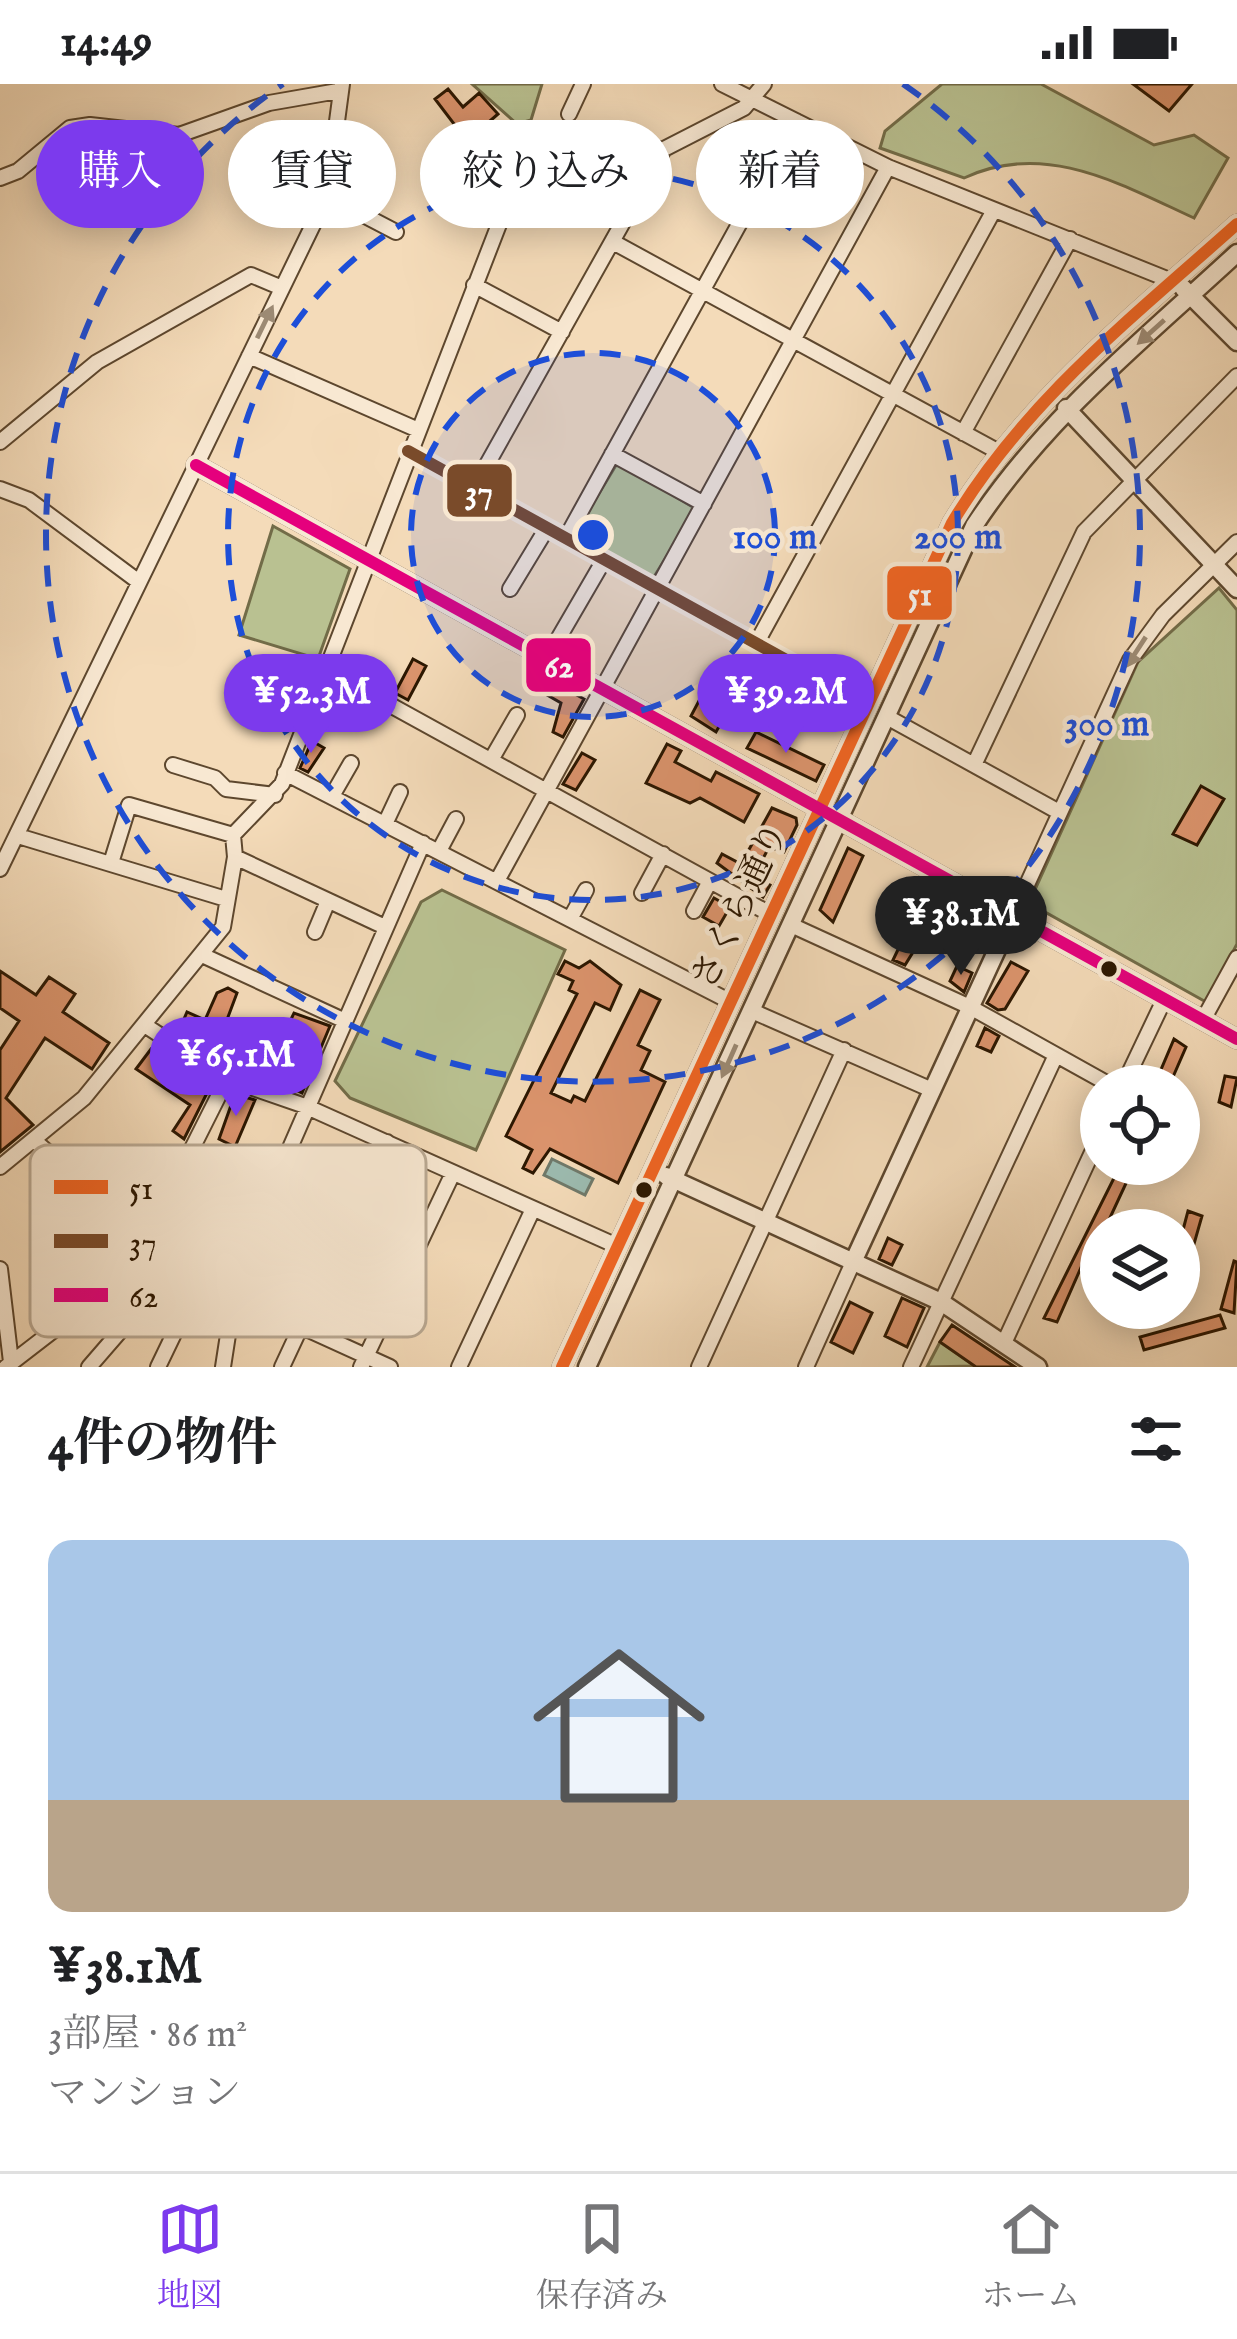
<!DOCTYPE html>
<html lang="ja">
<head>
<meta charset="utf-8">
<style>
	:root { --surface:#fff; --page:#f2f2f2; --text:#202124; --muted:#757577; --line:#e0e0e0; --accent:#7c3aed }
	body { margin:0; font-family:"IM FELL English","Noto Serif JP",serif; background:var(--page); color:var(--text); height:100vh; display:flex; flex-direction:column; font-size:45px; white-space:nowrap }
	* { box-sizing:border-box; margin:0 }
	p { font-size:39px; color:var(--muted) }
	.icon { flex:none; width:66px; height:66px; fill:none; stroke:currentColor; stroke-width:2; stroke-linecap:round; stroke-linejoin:round }
	.map { position:relative; height:1283px; overflow:hidden }
	.drawer { display:flex; flex-direction:column; background:var(--surface); flex:1 }
	.drawer>* { flex:none }
	.banner { position:absolute; left:36px; top:36px; width:1167px; height:108px; display:flex; gap:24px }
	.buttons { position:absolute; left:1080px; top:981px; display:grid; gap:24px }
	.buttons a { display:grid; place-items:center; width:120px; height:120px; border-radius:50%; background:var(--surface); box-shadow:0 6px 30px #0003; font-size:60px }
	.price { position:absolute; translate:-50% -102px; padding:0 27px; border-radius:42px; background:var(--accent); color:#fff; font-size:39px; line-height:78px; filter:drop-shadow(0 3px 6px #0008) }
	.price::after { content:''; position:absolute; left:50%; top:72px; width:36px; height:27px; margin-left:-18px; background:inherit; clip-path:polygon(0 0,100% 0,50% 100%) }
	.price.selected { background:#222; color:#fff }
	ul { padding:0; list-style:none }
	li { display:grid; align-content:center; gap:24px; height:636px; padding:0 48px }
	li span { display:grid; place-items:center; height:372px; border-radius:24px; color:#555 }
	li>.icon { margin-inline-start:auto }
	span .icon { width:216px; height:216px; fill:#fffc; stroke-width:1 }
	li b { font-size:51px }
	h2 { display:flex; justify-content:space-between; align-items:center; height:144px; padding:0 48px; font-size:51px }
	.tag { padding:0 42px; border-radius:54px; background:var(--surface); box-shadow:0 6px 30px #0003; font-size:42px; line-height:108px }
	.tag.selected { background:var(--accent); color:#fff }
	.status { display:flex; justify-content:space-between; align-items:center; height:84px; padding:0 60px; background:var(--surface); direction:ltr }
	.status svg { height:33px; fill:currentColor }
	.menu { display:flex; justify-content:space-around; align-items:center; height:168px; border-top:3px solid var(--line); background:var(--surface); font-size:33px; color:var(--muted) }
	.menu a { display:grid; justify-items:center; gap:6px }
	.menu .selected { color:var(--accent) }
	.map>svg:first-child { display:block }
	.green { fill:#b9c191; stroke:#726c48; stroke-width:3 }
	.water { fill:#9cbbb0; stroke:#6f796a; stroke-width:3 }
	.building { fill:#dc946d; stroke:#2b1600; stroke-width:3 }
	.lines { fill:none; stroke-linecap:round; stroke-linejoin:round }
	.minor-casing { stroke:#5d472e; stroke-width:18 }
	.tertiary-casing { stroke:#5d472e; stroke-width:21 }
	.minor { stroke:#f8e8d2; stroke-width:14 }
	.tertiary { stroke:#f8e8d2; stroke-width:16 }
	.bus-1-casing { stroke:#f8e8d2; stroke-width:21 }
	.bus-2-casing { stroke:#f8e8d2; stroke-width:21 }
	.bus-3-casing { stroke:#f8e8d2; stroke-width:21 }
	.bus-1 { stroke:#f26522; stroke-width:12 }
	.bus-2 { stroke:#7a4b2a; stroke-width:12 }
	.bus-3 { stroke:#e5007d; stroke-width:12 }
	.oneway { fill:#9c8a74 }
	.ring { fill:none; stroke:#1d4ed8; stroke-width:6; stroke-dasharray:21 15 }
	.bus-dot { fill:#2b1600; stroke:#f8e8d2; stroke-width:4.5 }
	.labels { text-anchor:middle; stroke-width:9; stroke-linejoin:round; paint-order:stroke }
	.street-label { font-size:36px; fill:#2b1600; stroke:#f8e8d2 }
	.key { fill:#f8e8d2; stroke:#baa993; stroke-width:3 }
	.key-label { font-size:33px; fill:#2b1600 }
	.centre { fill:#1d4ed8; stroke:#f8e8d2; stroke-width:6 }
	.ring-label { font-size:36px; text-anchor:middle; font-weight:bold; fill:#1d4ed8; stroke:#f8e8d2; stroke-width:9; stroke-linejoin:round; paint-order:stroke }
	.line-badge { stroke:#f8e8d2; stroke-width:4.5 }
	.badge-label { font-size:33px; text-anchor:middle; font-weight:bold; fill:#fff }
</style>
</head>
<body>
<div class="status"><b>14:49</b><svg viewBox="0 0 49 12"><path d="M0 12V9h3v3zM5 12V6h3v6zM10 12V3h3v9zM15 12V0h3v12zM26 1h20v11H26zM47 4h2v5h-2z"/></svg></div>
<div class="map">
<svg width="1237" height="1283" viewBox="0 0 1237 1283">
	<rect width="100%" height="100%" fill="#f4dbb9"/>
	<filter id="stains"><feTurbulence type="fractalNoise" baseFrequency=".00167" numOctaves="4"/><feColorMatrix values="0 0 0 0 .2 0 0 0 0 .09 0 0 0 0 .02 0 0 0 .5 -.17"/></filter>
	<radialGradient id="worn" r=".72"><stop offset=".6" stop-color="#630" stop-opacity="0"/><stop offset="1" stop-color="#630" stop-opacity=".3"/></radialGradient>
	<path class="green" d="M472,0H542L531,36L517,40Z
		M942,0H1041L1154,61L1194,51L1228,74L1194,134C1120,100 1045,56 964,94L880,64L885,47Z
		M618,378L696,425L652,496L575,449Z
		M273,442L350,485L318,575L239,551Z
		M1219,504L1237,526V860L1206,918L1029,819L1138,578Z
		M442,806L565,866L476,1066L350,1014L335,997L421,818Z
		M940,1258L975,1282L927,1283Z"/>
	<path class="water" d="M552,1075L593,1095L585,1111L544,1091Z"/>
	<path class="building" d="M1133,0H1192L1169,27Z
		M448,5L463,23L479,9L498,30L467,57L435,15Z
		M413,575L426,582L408,616L395,609Z
		M551,597L584,615L563,653L553,648L561,619L542,608Z
		M701,613L725,632L716,648L691,632Z
		M756,648L824,681L816,697L747,664Z
		M312,657L324,664L308,688L300,684Z
		M667,660L681,667L675,678L711,697L716,688L759,710L744,738L700,714L690,719L646,699Z
		M582,669L595,676L576,706L563,700Z
		M1201,702L1224,715L1197,761L1173,750Z
		M772,724L796,734L797,741L784,768L769,763L754,792L770,801L763,813L717,779L722,770L741,780Z
		M848,764L863,772L833,838L820,826Z
		M714,814L730,823L719,842L703,833Z
		M904,853L918,860L905,881L893,876Z
		M565,877L579,884L590,877L621,901L610,926L595,919L551,1009L571,1018L574,1012L585,1017L640,906L660,916L638,961L650,967L641,986L665,998L618,1099L550,1065L533,1089L523,1084L532,1066L506,1052L577,910L569,906L573,897L558,890Z
		M1011,878L1028,887L1005,925L998,926L987,919Z
		M957,882L972,889L964,908L950,897Z
		M0,887L36,911L49,893L75,910L63,928L109,959L92,985L45,954L6,1014L33,1041L0,1068V966L19,937L0,924Z
		M228,904L237,909L225,941L301,975L309,958L285,948L294,929L330,942L302,1009L248,983L251,978L243,973L236,983L178,949L187,928L205,936L217,909Z
		M985,944L999,952L991,968L977,962Z
		M1174,955L1186,963L1169,1002H1154Z
		M151,965L212,999L184,1055L173,1047L190,1021L136,985Z
		M1225,992L1237,994L1231,1023L1219,1018Z
		M235,1010L255,1016L235,1063L219,1055Z
		M1121,1080H1135L1088,1181L1083,1179L1057,1238L1044,1234Z
		M1188,1127L1202,1132L1182,1202L1179,1161Z
		M888,1154L902,1161L892,1181L879,1175Z
		M1234,1177L1237,1178L1234,1229L1221,1225Z
		M902,1214L924,1224L907,1263L885,1252Z
		M850,1218L872,1229L853,1269L831,1258Z
		M1220,1231L1225,1244L1144,1266L1140,1253Z
		M952,1241L1015,1283H976L940,1258Z"/>
	<g class="lines">
		<defs>
			<path id="minor" d="M722,0L888,83L1172,197
				M569,30L583,0
				M0,94L18,87L70,44L90,41L179,51L269,19L338,7
				M327,112L396,148
				M613,158L997,367
				M474,201L562,248
				M249,272L416,345
				M963,349L1070,155
				M0,358L97,278L251,191L282,204
				M408,367L866,620
				M612,370L704,420
				M475,402L664,65
				M0,405L29,416L139,498
				M566,454L796,37
				M510,505L547,444
				M756,560L994,126
				M547,574L604,476
				M323,584L770,830
				M887,633L1059,728
				M491,676L517,631
				M173,681L215,694L226,705L275,711
				M974,681L1084,448L1237,292
				M285,689L729,917
				M332,712L351,679
				M385,740L400,708
				M18,752L226,815
				M439,767L456,735
				M235,773L385,843
				M111,779L129,721L233,751
				M0,785L327,112L342,0
				M497,797L888,83
				M642,809L663,770
				M694,827L710,797
				M1013,831L1130,576L1163,531L1237,458
				M570,835L586,806
				M791,841L970,923L1112,1002
				M315,848L328,817
				M202,871L343,936
				M752,927L932,1006
				M1203,936L1237,874
				M146,942L227,995L305,1022L617,1162
				M1123,1002L1164,916
				M36,1058L148,1156
				M0,1083L84,1014L223,843L235,773L233,751L282,700L515,99L537,105L596,70L664,65L744,24L764,0
				M134,1180L227,995
				M0,1185L11,1278
				M234,1212L390,1283
				M1004,1259L1101,1049
				M6,1283L98,1212L128,1238L89,1283
				M158,1283L184,1229L229,1248
				M223,1283L234,1212L269,1112L423,759
				M282,1283L387,1058
				M361,1283L453,1089
				M459,1283L533,1125
				M699,1283L844,966
				M806,1283L854,1176
				M911,1283L1056,971"/>
			<path id="tertiary" d="M1183,204L1237,258
				M1066,324L1237,505
				M196,381L1237,955
				M666,1092L941,1218L1038,1283
				M854,1176L1013,831
				M562,1283L952,439C1025,317 1133,233 1237,140
				M587,1283L974,442C1045,334 1143,256 1237,169"/>
		</defs>
		<use href="#minor" class="minor-casing"/>
		<use href="#tertiary" class="tertiary-casing"/>
		<use href="#minor" class="minor"/>
		<use href="#tertiary" class="tertiary"/>
		<defs>
			<path id="bus-1" d="M562,1283L952,439C1025,317 1133,233 1237,140"/>
			<path id="bus-2" d="M408,367L866,620"/>
			<path id="bus-3" d="M196,381L1237,955"/>
		</defs>
		<use href="#bus-1" class="bus-1-casing"/>
		<use href="#bus-2" class="bus-2-casing"/>
		<use href="#bus-3" class="bus-3-casing"/>
		<use href="#bus-1" class="bus-1"/>
		<use href="#bus-2" class="bus-2"/>
		<use href="#bus-3" class="bus-3"/>
	</g>
	<defs><path id="oneway-solid" d="M-6-.8H1V-3.2L6.5 0L1 3.2V.8H-6Z" transform="scale(3)"/></defs>
	<g class="oneway">
		<use href="#oneway-solid" transform="translate(265 238) rotate(-64)"/>
		<use href="#oneway-solid" transform="translate(1151 248) rotate(138)"/>
		<use href="#oneway-solid" transform="translate(1136 568) rotate(123)"/>
		<use href="#oneway-solid" transform="translate(729 977) rotate(114)"/>
	</g>
	<circle cx="593" cy="451" r="182" fill="#1d4ed8" fill-opacity=".12"/>
	<g class="ring">
		<circle cx="593" cy="451" r="182"/>
		<circle cx="593" cy="451" r="365"/>
		<path d="M903 0A547 547 0 1 1 283 0"/>
	</g>
	<g class="bus-dot">
		<circle cx="1109" cy="885" r="10"/>
		<circle cx="644" cy="1106" r="10"/>
	</g>
	<g class="labels">
		<g class="street-label">
			<text transform="translate(738 821) rotate(-65)" y="13">さくら通り</text>
		</g>
	</g>
	<rect x="30" y="1061" width="396" height="192" rx="18" class="key"/>
	<rect x="54" y="1096" width="54" height="14" fill="#f26522"/>
	<rect x="54" y="1150" width="54" height="14" fill="#7a4b2a"/>
	<rect x="54" y="1204" width="54" height="14" fill="#e5007d"/>
	<g class="key-label">
		<text x="129" y="1115">51</text>
		<text x="129" y="1169">37</text>
		<text x="129" y="1223">62</text>
	</g>
	<circle cx="593" cy="451" r="18" class="centre"/>
	<g class="ring-label">
		<text x="775" y="464">100 m</text>
		<text x="958" y="464">200 m</text>
		<text x="1107" y="651">300 m</text>
	</g>
	<g class="line-badge">
		<rect x="445" y="378" width="69" height="57" rx="12" fill="#7a4b2a"/>
		<rect x="885" y="480" width="69" height="58" rx="12" fill="#f26522"/>
		<rect x="524" y="552" width="69" height="58" rx="12" fill="#e5007d"/>
	</g>
	<g class="badge-label">
		<text x="479" y="418">37</text>
		<text x="920" y="521">51</text>
		<text x="559" y="593">62</text>
	</g>
	<rect width="100%" height="100%" filter="url(#stains)"/>
	<rect width="100%" height="100%" fill="url(#worn)"/>
</svg>
<div class="buttons">
<a><svg class="icon" aria-label="locate" viewBox="0 0 24 24"><circle cx="12" cy="12" r="6"/><path d="M12 2v4M12 18v4M2 12h4M18 12h4"/></svg></a>
<a><svg class="icon" aria-label="layers" viewBox="0 0 24 24"><path d="M12 4l9 5-9 5-9-5zM3 14l9 5 9-5"/></svg></a>
</div>
<b class="price" style="left:311px;top:672px">¥52.3M</b>
<b class="price" style="left:786px;top:672px">¥39.2M</b>
<b class="price selected" style="left:961px;top:894px">¥38.1M</b>
<b class="price" style="left:236px;top:1035px">¥65.1M</b>
<div class="banner">
<a class="tag selected">購入</a>
<a class="tag">賃貸</a>
<a class="tag">絞り込み</a>
<a class="tag">新着</a>
</div>
</div>
<section class="drawer">
<h2>4件の物件<svg class="icon" aria-label="filters" viewBox="0 0 24 24"><path d="M4 7h16M4 17h16"/><circle cx="9" cy="7" r="2"/><circle cx="15" cy="17" r="2"/></svg></h2>
<ul>
<li><span style="background:linear-gradient(#a9c7e8 70%,#b9a48a 0)"><svg class="icon" aria-label="home" viewBox="0 0 24 24"><path d="M3 11l9-7 9 7M6 9v11h12V9"/></svg></span><div><b>¥38.1M</b><p>3部屋 · 86 m²</p><p>マンション</p></div></li>
</ul>
</section>
<nav class="menu">
<a class="selected"><svg class="icon" aria-label="map" viewBox="0 0 24 24"><path d="M3 6l6-2 6 2 6-2v14l-6 2-6-2-6 2zM9 4v14M15 6v14"/></svg>地図</a>
<a><svg class="icon" aria-label="saved" viewBox="0 0 24 24"><path d="M7 4h10v16l-5-4-5 4z"/></svg>保存済み</a>
<a><svg class="icon" aria-label="home" viewBox="0 0 24 24"><path d="M3 11l9-7 9 7M6 9v11h12V9"/></svg>ホーム</a>
</nav>
</body>
</html>
